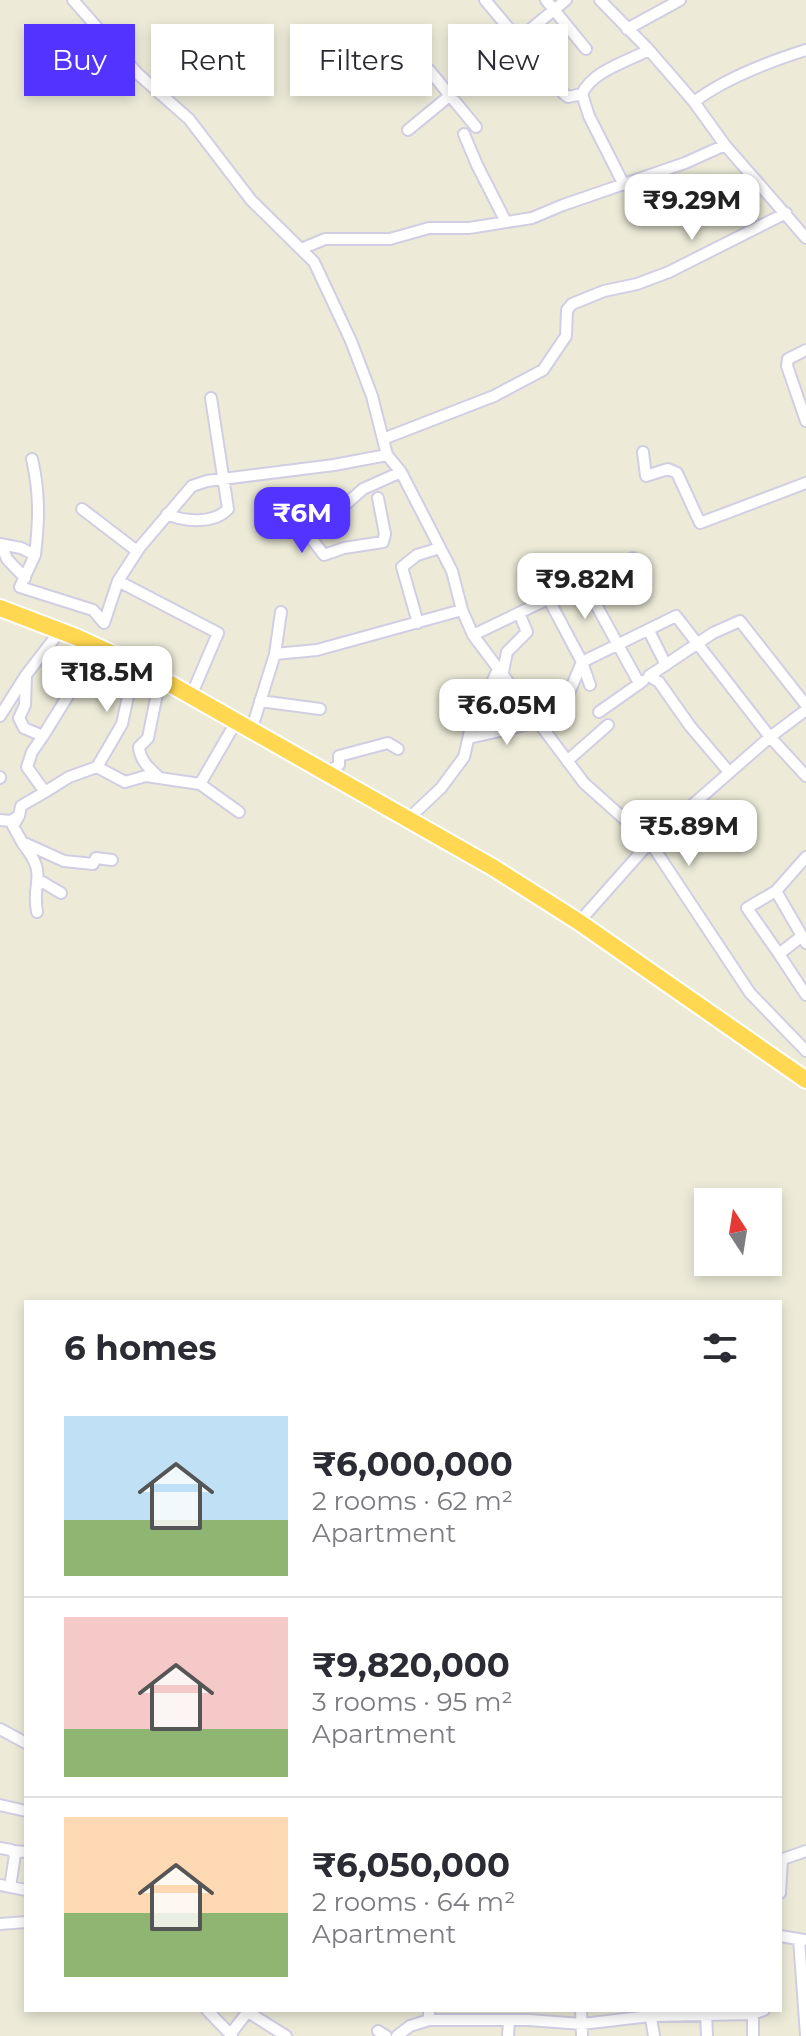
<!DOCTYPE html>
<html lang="en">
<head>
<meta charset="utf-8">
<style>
	:root { --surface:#fff; --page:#f7f7f7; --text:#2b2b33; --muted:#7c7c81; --line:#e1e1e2; --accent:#5233ff }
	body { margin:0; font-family:Montserrat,sans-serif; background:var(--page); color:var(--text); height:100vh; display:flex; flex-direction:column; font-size:30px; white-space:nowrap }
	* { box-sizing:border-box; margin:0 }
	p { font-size:26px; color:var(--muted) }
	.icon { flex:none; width:44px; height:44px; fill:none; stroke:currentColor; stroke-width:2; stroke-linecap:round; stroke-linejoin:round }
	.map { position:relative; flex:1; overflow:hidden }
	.drawer { position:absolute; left:24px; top:1300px; width:758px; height:712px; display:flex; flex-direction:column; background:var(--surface); border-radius:0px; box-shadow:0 4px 12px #0003 }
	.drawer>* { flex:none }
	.top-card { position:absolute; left:24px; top:24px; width:758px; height:72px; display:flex; gap:16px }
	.needle { width:52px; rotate:348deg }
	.tools { position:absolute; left:694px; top:1188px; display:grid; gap:16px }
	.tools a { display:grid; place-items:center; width:88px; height:88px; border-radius:0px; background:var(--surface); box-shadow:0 4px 12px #0003; font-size:40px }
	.price { position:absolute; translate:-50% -68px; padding:0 18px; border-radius:16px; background:#fff; color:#222; font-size:26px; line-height:52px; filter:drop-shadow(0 2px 4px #0008) }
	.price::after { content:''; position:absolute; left:50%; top:48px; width:24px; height:18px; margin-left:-12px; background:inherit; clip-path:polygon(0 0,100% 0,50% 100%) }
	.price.selected { background:var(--accent); color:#fff }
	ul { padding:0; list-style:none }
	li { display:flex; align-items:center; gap:24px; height:200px; padding:0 40px }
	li+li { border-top:2px solid var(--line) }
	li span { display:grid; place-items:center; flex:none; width:224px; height:160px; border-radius:0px; color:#555 }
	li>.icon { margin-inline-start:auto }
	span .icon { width:96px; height:96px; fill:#fffc; stroke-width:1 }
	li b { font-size:34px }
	h2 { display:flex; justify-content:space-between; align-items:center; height:96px; padding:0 40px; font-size:34px }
	.tag { padding:0 28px; border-radius:0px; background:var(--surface); box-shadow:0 4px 12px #0003; font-size:28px; line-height:72px }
	.tag.selected { background:var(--accent); color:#fff }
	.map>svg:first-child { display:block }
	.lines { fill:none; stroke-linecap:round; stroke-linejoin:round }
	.minor-casing { stroke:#d1cee3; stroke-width:14 }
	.highway-casing { stroke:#fff; stroke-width:20 }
	.minor { stroke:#fff; stroke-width:10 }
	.highway { stroke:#ffd751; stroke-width:16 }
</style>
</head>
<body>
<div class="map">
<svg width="806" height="2036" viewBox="0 0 806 2036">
	<rect width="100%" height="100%" fill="#edebd8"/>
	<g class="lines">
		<defs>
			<path id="minor" d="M73,0L138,74L189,119L251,200L314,262L351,341L372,396L387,455L401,472L452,571L462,610L473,635L584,783L650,842L579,922
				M485,0L564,94L568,97L582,94
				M546,0L586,49
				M600,0L649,50L694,102L725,145L806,238
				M627,29L680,0
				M429,70L476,127
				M694,102C725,78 768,62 806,50
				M408,130L566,0
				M464,134L477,165L506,222
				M624,185L589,116L582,94C592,71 628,61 649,50
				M301,249L325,239H390L429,228H469L532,218L563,205L685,163L725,145
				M806,350L788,359L787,366L806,421
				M383,439L494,396L543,370L566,336L567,310L572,304L604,291L637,284L669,272L786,213
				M643,452L646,476L668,469L677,473L700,523L806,483
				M32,459C40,493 39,521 35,555
				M378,498L385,534L383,542L344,548L324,555L302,526L314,517L346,504L363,489L401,472
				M82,509L137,551
				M167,514C184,522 214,524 228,509L211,398
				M0,544L21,548L35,555L20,587L93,610L104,623L118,581L140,547L192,486L207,481L334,465L387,455
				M1,544L7,559L25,578
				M118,581L218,633L191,696
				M583,581L639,683
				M548,598L582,662L676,616L770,737L806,776
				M418,623L402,567L417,555L440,548
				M649,631L666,665
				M473,635L633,558
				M275,654L281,612
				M503,672L507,652L527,632L519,613
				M26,675L25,705L19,718L24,728L43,736L32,752L27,767L45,792L69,777L97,767L125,782L146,776L200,784
				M160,679L148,738L139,747C140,761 150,769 160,778
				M260,701L320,709
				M806,710L770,737L650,842L750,993L806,1051
				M599,712L643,681
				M0,716L26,675L60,631
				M236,722L200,784L239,812
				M251,731L275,654L317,650L462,610
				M43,736L98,647
				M469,738L538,722L567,698L582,662L590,685
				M567,761L608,725
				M97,767L122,724L135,664
				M729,772L690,726L659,682L649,676L713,633L740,621L806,705
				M326,773L339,765V756L388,743L398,749
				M0,777V778
				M19,816L13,826L22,842L64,861L93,864L96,858L112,860
				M0,820L10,821L19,816L21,806L45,792
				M407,820L441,788L464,757L470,731L499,667
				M23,844C49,876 31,880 37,912
				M806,857L776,891L806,943
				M39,880L61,893
				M776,891L747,908L779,954
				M802,936L779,954L806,995
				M0,1729L26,1743
				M0,1805L26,1811
				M0,1848L11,1850L15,1855L10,1887
				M13,1851L26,1852
				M780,1860L806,1851
				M0,1885L26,1890
				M780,1893L782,1859
				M0,1924L26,1922
				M780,1936L804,1940
				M799,1939L806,2035
				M207,2010L232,2036
				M429,2010V2020H529L582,2024L650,2016L753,2014L764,2010
				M581,2010L582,2036
				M248,2012L286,2036
				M650,2012L654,2036
				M706,2012L707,2036
				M753,2014V2036
				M378,2031L386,2036
				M229,2036L249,2010
				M397,2036L410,2026L429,2020
				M508,2036L509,2020"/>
			<path id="highway" d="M0,608L76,637L135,664L494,868L579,922L806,1080"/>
		</defs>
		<use href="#minor" class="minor-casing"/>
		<use href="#highway" class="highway-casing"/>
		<use href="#minor" class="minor"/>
		<use href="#highway" class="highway"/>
	</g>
</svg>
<div class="tools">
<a><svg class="needle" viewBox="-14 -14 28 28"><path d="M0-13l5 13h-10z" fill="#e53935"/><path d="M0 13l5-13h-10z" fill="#7c7c81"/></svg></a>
</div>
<b class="price" style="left:692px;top:242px">₹9.29M</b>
<b class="price selected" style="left:302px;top:555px">₹6M</b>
<b class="price" style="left:585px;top:621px">₹9.82M</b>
<b class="price" style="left:107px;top:714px">₹18.5M</b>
<b class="price" style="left:507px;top:747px">₹6.05M</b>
<b class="price" style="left:689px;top:868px">₹5.89M</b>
<div class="top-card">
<a class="tag selected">Buy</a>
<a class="tag">Rent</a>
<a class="tag">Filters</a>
<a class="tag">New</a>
</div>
<section class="drawer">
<h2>6 homes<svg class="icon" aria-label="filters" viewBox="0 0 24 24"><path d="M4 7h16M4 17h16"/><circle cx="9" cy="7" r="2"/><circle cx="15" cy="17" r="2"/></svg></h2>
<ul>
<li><span style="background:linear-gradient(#bfe0f5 65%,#8fb573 0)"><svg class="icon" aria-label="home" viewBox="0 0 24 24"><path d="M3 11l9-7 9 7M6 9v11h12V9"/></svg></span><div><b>₹6,000,000</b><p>2 rooms · 62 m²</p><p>Apartment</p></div></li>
<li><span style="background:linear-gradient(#f6c9c9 70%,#8fb573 0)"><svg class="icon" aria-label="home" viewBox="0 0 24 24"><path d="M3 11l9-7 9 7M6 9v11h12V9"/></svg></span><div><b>₹9,820,000</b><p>3 rooms · 95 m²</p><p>Apartment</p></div></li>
<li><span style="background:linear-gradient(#ffd9b3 60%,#8fb573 0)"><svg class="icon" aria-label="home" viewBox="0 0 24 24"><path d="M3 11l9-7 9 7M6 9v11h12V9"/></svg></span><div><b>₹6,050,000</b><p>2 rooms · 64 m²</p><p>Apartment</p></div></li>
</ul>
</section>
</div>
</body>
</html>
